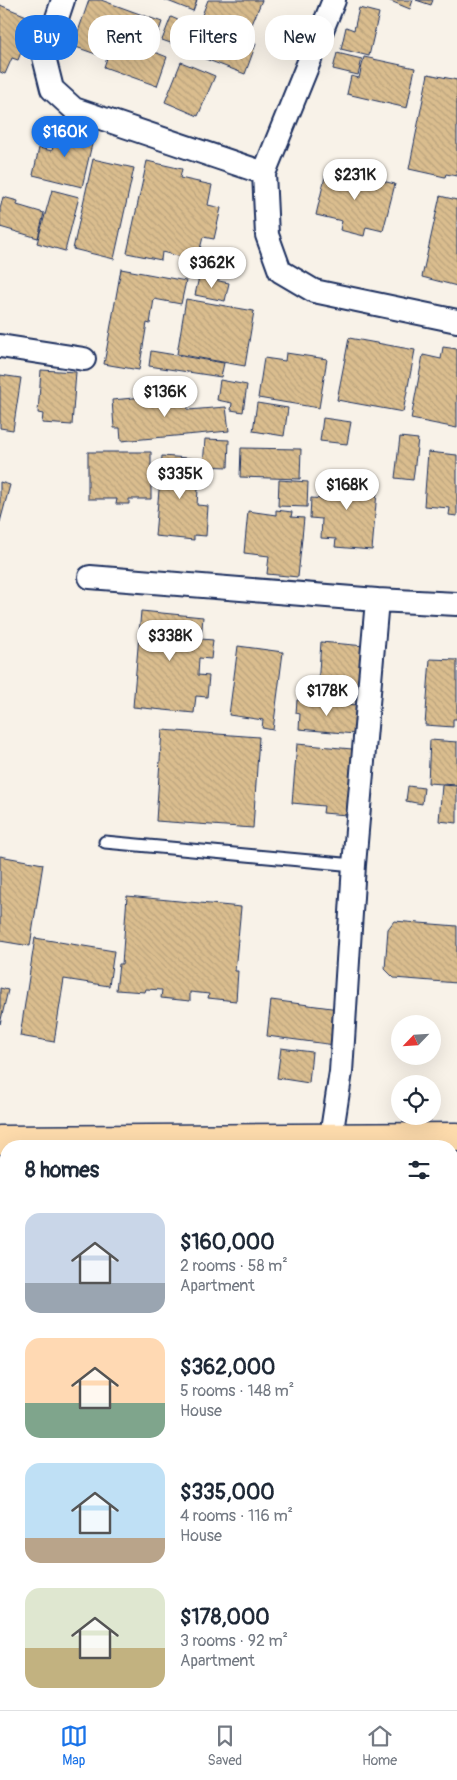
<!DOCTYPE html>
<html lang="en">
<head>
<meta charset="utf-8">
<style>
	:root { --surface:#fff; --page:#f6f6f7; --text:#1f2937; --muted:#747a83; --line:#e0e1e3; --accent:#1a73e8 }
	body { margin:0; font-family:Pangolin,sans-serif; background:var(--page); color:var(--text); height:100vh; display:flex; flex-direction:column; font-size:19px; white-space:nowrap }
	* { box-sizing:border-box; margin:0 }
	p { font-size:16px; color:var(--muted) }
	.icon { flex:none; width:28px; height:28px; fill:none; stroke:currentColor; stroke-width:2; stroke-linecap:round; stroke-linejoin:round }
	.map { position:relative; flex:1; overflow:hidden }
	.drawer { position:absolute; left:0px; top:1140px; width:458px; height:570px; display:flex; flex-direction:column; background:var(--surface); border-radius:20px 20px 0 0; box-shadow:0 5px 20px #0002 }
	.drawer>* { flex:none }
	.banner { position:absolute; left:15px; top:15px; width:428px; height:45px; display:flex; gap:10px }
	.needle { width:32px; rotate:245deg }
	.tools { position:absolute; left:391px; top:1015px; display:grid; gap:10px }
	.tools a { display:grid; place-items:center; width:50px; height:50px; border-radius:50%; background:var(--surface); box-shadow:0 5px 20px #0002; font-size:25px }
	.price { position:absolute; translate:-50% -42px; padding:0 11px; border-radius:18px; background:#fff; color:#222; font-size:16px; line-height:32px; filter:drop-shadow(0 1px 2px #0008) }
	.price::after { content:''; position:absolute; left:50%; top:30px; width:15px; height:11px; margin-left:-8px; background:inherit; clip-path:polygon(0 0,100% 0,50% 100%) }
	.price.active { background:var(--accent); color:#fff }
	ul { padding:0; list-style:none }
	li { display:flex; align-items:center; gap:15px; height:125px; padding:0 25px }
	li span { display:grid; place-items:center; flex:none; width:140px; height:100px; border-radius:15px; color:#555 }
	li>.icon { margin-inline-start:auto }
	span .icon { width:60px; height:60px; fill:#fffc; stroke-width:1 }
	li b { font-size:21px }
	h2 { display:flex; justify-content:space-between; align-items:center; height:60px; padding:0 25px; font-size:21px }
	.chip { padding:0 18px; border-radius:20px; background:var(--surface); box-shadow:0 5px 20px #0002; font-size:18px; line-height:45px }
	.chip.active { background:var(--accent); color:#fff }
	.tabs { display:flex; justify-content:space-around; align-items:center; height:70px; border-top:1px solid var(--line); background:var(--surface); font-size:14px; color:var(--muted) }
	.tabs a { display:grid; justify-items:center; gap:2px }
	.tabs .active { color:var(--accent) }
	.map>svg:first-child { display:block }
	.building { fill:url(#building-back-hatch); stroke:#1b2f5e }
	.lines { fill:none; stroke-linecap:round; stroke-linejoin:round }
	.lane-casing { stroke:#1b2f5e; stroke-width:15 }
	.street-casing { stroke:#1b2f5e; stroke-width:26 }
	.primary-casing { stroke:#1b2f5e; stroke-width:31 }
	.lane { stroke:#fff; stroke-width:11 }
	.street { stroke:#fff; stroke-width:22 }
	.primary { stroke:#fddbac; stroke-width:28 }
</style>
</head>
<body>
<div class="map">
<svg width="457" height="1710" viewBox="0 0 457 1710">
	<defs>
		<pattern id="building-back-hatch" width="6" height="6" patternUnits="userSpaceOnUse" patternTransform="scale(1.25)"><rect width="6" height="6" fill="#dabd8e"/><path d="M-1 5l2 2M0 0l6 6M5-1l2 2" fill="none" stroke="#baa37d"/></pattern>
	</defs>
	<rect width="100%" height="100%" fill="#f8f2e8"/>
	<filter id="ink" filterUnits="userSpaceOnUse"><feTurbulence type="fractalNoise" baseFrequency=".02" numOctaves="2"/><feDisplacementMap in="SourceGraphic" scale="10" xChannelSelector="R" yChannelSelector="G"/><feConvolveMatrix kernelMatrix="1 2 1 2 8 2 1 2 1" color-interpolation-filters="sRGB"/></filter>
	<g filter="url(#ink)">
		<path class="building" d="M89,0H101L162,22L152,51L167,57L157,86L104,67L107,58L73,46Z
			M165,0H197L193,11Z
			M208,0H262L248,34L202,15Z
			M388,0H413L410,9Z
			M416,0H433L431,5Z
			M0,5L34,19L18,60L12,58L5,74L0,72Z
			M359,8L379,13L369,56L341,49L346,27L354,30Z
			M171,17L187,24L179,46L162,40Z
			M198,22L256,44L245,74L187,52Z
			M337,53L362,59L358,75L333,69Z
			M364,57L415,68L407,108L347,94L351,76L359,78Z
			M181,62L215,76L198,116L165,102Z
			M428,74L457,80V176L446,174L445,177L409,169Z
			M58,125L87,132L84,142L92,144L82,187L33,175L39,148L52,151Z
			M93,159L134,168L114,259L73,249Z
			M147,161L182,169L180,178L212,185L208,205L221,208L214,239L203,237L197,261L162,252L161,260L127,253Z
			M327,168L395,184L383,231L366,227L364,236L340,230L342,221L316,215Z
			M52,190L79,197L65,251L37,243Z
			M440,196L457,200V286L422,277Z
			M3,197L18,201L17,205L44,213L38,238L0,227V209Z
			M121,269L186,281L181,304L154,299L150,324L147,323L139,370L104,364Z
			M199,277L229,283L225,301L195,295Z
			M186,299L254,311L245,366L177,354Z
			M349,338L415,350L403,412L337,400Z
			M443,347L457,349V428L411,419L423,355L441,359Z
			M151,351L224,363L221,377L149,366Z
			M286,353L327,359L319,408L258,398L264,358L285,361Z
			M41,370L76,372L72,425L42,423L43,414L38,413Z
			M0,375L21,378L13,430L0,428Z
			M220,380L247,385L243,412L231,410L232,403L217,400Z
			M186,393L188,410L226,407L229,431L121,441L120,428H114L112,400Z
			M257,403L288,408L284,436L253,431Z
			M323,418L351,422L347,444L320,441Z
			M400,437L418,439L413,480L395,478Z
			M205,439L229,440L228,467L203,466Z
			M241,448L301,449L300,479L240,477Z
			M88,452H151V499H129V504H116L117,499H88Z
			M428,452L457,455V516L449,515L450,508L424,506Z
			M162,456L200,459L197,505L208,506L206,536L194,535V540L155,536Z
			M326,475L378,480L372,550L335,547L336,539L321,538L322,519L310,518L311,498L324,499Z
			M279,480L308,482L307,507L278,506Z
			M0,482L10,485L0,522Z
			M276,510L292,512L291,517L304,518L298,577L267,574L269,556L244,553L248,511L276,515Z
			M141,611L203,617L201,639L213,640L211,659L199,658L198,675L209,676L207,697L196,696L194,713L133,707Z
			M321,642L365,646L361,698L347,696V689L318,686Z
			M238,646L283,652L273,730L262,728L263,720L229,715Z
			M430,659L457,660V719H453V727L425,725Z
			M297,700L358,705L355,734L299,729L300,714L296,713Z
			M162,730L259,737L253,828L156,821Z
			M430,740L457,742V785L428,783Z
			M297,744L352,749L347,815L323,813L324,806L292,803Z
			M442,785L457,786V823L439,821Z
			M408,786L424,788L422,804L406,801Z
			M0,856L43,864L30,946L0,941Z
			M127,896L241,907L235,971H238L236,1001L208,998L209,994L190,992V1001L161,998L162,990L146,989L145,992L116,990L119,964H122Z
			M394,921L457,926V983L394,978L385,969L388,929Z
			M35,938L114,951L109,986L64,979L54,1042L20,1036Z
			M0,988L8,990L0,1024Z
			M271,1000L339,1009L335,1045L267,1036Z
			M281,1048L312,1052L309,1083L277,1078Z
			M451,1248L457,1249V1291L451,1290Z
			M0,1257H6L5,1323L0,1322Z
			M451,1301H457V1347H451Z
			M0,1459H4V1478H0Z
			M451,1470L457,1471L456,1519H451Z
			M0,1535H6V1581H0V1588Z
			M0,1600H6V1633H0Z"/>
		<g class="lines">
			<defs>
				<path id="lane" d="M105,842L354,865"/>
				<path id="street" d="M63,0L44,57L52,89L74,109L264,173
					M334,0L264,173L267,235L280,271L314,291L457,321
					M0,346L84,359
					M90,577L377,600L457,604
					M331,1137L341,1072L354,865L377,600
					M451,1395H457
					M0,1406H6
					M451,1650H457
					M0,1666H6
					M345,1704L346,1710"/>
				<path id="primary" d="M0,1140L457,1137
					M0,1177H6
					M451,1179H457"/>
			</defs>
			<use href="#lane" class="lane-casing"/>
			<use href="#street" class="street-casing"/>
			<use href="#primary" class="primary-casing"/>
			<use href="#lane" class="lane"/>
			<use href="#street" class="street"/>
			<use href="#primary" class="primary"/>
		</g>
	</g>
</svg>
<div class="tools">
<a><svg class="needle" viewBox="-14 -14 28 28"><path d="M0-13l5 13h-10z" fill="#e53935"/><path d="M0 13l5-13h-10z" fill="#747a83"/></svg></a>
<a><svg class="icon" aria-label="locate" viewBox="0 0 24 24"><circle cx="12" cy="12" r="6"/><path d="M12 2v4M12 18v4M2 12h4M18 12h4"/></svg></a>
</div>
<b class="price active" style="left:65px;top:158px">$160K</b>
<b class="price" style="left:355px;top:201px">$231K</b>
<b class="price" style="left:212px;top:289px">$362K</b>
<b class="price" style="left:165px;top:418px">$136K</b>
<b class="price" style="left:180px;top:500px">$335K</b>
<b class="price" style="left:347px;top:511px">$168K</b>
<b class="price" style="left:170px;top:662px">$338K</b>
<b class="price" style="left:327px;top:717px">$178K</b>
<div class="banner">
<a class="chip active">Buy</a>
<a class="chip">Rent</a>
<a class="chip">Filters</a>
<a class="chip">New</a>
</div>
<section class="drawer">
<h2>8 homes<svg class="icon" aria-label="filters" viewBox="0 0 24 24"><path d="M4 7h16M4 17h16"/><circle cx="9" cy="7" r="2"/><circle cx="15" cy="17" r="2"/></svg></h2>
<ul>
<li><span style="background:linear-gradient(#c9d6e8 70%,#9aa5b1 0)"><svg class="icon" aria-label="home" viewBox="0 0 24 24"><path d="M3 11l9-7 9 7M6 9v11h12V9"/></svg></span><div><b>$160,000</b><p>2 rooms · 58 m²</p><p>Apartment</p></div></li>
<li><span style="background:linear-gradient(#ffd9b3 65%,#7fa58c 0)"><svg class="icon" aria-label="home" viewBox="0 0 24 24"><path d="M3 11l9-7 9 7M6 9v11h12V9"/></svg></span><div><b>$362,000</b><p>5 rooms · 148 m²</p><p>House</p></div></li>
<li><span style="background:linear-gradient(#bfe0f5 75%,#b9a48a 0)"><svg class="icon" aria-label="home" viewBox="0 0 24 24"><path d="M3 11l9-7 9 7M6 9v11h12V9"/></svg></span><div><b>$335,000</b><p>4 rooms · 116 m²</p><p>House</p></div></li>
<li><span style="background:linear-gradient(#dfe7d0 60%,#c2b280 0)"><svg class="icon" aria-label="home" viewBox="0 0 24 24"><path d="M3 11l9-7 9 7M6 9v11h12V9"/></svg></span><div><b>$178,000</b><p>3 rooms · 92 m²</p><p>Apartment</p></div></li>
</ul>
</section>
</div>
<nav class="tabs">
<a class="active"><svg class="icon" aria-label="map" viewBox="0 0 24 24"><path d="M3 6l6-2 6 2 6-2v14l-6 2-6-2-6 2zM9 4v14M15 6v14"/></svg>Map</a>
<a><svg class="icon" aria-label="saved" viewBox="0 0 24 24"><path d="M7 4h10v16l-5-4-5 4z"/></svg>Saved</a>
<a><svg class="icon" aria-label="home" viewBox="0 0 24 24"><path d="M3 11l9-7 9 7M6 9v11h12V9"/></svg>Home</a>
</nav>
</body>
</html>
